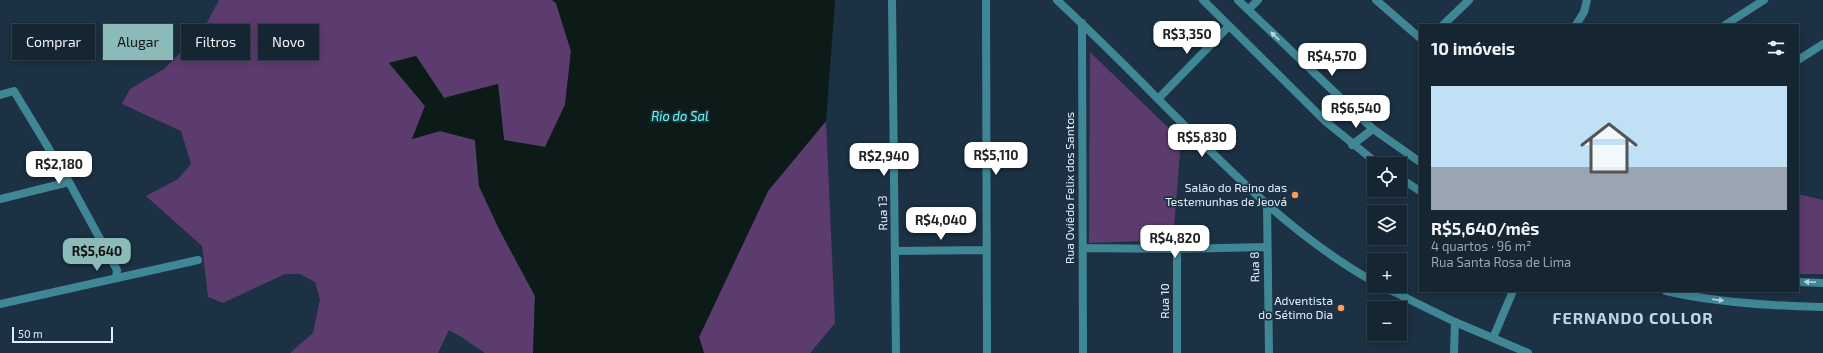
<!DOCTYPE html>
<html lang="pt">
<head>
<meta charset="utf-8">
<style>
	:root { --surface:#152532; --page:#22313e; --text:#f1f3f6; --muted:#9da5ac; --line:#34424d; --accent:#8bbbb9 }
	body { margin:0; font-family:"Exo 2",sans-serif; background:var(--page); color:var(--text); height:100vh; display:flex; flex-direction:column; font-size:15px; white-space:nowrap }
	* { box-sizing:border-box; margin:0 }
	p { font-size:13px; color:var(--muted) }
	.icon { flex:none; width:22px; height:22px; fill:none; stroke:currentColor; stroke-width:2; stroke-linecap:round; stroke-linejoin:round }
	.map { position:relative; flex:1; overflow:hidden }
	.side { position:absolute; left:1419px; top:24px; width:380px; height:268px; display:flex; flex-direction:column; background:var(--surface); border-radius:0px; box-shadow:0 2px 10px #0003,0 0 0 1px var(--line) }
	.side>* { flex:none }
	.top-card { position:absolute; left:12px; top:24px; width:380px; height:36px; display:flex; gap:8px }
	.tools { position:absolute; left:1367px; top:157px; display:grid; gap:8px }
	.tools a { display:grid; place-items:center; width:40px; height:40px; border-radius:0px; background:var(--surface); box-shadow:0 2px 10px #0003,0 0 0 1px var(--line); font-size:20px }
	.scale { position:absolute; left:12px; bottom:10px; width:101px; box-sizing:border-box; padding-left:4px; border:2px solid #e2effb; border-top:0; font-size:11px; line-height:14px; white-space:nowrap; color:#e2effb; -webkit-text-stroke:3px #1c3143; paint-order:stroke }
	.price { position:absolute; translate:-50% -34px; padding:0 9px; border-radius:8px; background:#fff; color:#222; font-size:13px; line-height:26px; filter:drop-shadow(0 1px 2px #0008) }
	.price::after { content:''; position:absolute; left:50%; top:24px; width:12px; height:9px; margin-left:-6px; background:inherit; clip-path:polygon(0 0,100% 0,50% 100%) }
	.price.on { background:var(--accent); color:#111 }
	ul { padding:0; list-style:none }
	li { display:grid; align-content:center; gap:8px; height:212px; padding:0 12px }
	li span { display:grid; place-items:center; height:124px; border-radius:0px; color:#555 }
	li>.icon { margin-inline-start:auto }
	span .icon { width:72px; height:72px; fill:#fffc; stroke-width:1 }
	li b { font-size:17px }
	h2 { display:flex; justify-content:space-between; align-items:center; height:48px; padding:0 12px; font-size:17px }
	.pill { padding:0 14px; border-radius:0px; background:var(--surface); box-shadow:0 2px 10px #0003,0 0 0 1px var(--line); font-size:14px; line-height:36px }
	.pill.on { background:var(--accent); color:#111 }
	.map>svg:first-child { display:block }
	.green { fill:#5c3c6e }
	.water { fill:#0c1b17 }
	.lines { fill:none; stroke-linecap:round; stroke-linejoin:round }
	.minor { stroke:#408796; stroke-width:8 }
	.tertiary { stroke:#408796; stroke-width:8 }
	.oneway { fill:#bad5e2 }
	.poi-dot { fill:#fe9b58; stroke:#1c3143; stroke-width:1.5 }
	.labels { text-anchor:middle; stroke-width:3.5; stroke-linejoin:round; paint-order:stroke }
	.street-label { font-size:12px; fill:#e2effb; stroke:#1c3143 }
	.poi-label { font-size:12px; fill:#e2effb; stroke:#1c3143; text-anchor:end }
	.water-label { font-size:13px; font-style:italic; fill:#65fee2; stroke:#1c3143 }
	.district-label { font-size:16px; font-weight:bold; letter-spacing:1px; fill:#bbd5ec; stroke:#1c3143 }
</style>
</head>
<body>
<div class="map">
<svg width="1823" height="353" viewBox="0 0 1823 353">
	<rect width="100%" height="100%" fill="#1c3143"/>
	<path class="green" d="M219,0H552L556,3L571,51L565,105L545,147L504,140L498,84L444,98L416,56L389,63L425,106L412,139L440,131L475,140L479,186L499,229L535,296L533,353H485L463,338L449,330L438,353H290L313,333L320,299L315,282L300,274H285L223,303L208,297L202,246L146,196L178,179L191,164L181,131L122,104L130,89L164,69L203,30Z
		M1090,52L1181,140L1173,240L1089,243Z
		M826,121L835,323L810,353H704L699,337L768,191Z
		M1798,194L1823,200V274H1798Z"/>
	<path class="water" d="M552,0H835L826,121L768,191L699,337L704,353H533L535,296L499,229L479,186L475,140L440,131L412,139L425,106L389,63L416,56L444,98L498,84L504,140L545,147L565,105L571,51L556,3Z"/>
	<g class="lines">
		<path class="minor" d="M892,0L896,353
			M986,0L987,353
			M1082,23L1083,353
			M1443,25L1469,0
			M1576,25L1584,12L1587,0
			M1725,25L1764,0
			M1798,60L1823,44
			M0,95L14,91L69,182L117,270L116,278
			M0,199L69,182
			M1267,205L1269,353
			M1083,248L1177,249L1267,247
			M1177,249V353
			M895,251L986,250
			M0,304L198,260
			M1454,353L1455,322"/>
		<path class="tertiary" d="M1057,0C1092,33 1126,66 1159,100C1225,166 1292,236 1374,282
			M1203,0L1325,121L1378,164
			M1238,0L1373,129L1420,162
			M1376,0L1420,38
			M1248,10L1258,0
			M1158,99L1229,26
			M1352,145L1373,129
			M1400,178L1420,191
			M1798,282L1823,283
			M1382,286L1455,322L1528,353
			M1666,291C1717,303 1771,306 1823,307
			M1493,338L1513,291"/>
	</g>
	<defs><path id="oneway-solid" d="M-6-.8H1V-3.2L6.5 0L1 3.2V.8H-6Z"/></defs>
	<g class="oneway">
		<use href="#oneway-solid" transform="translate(1275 36) rotate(-136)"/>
		<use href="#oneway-solid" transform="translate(1810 282) rotate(-178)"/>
		<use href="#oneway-solid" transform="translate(1718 300) rotate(7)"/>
	</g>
	<g class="poi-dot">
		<circle cx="1295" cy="195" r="4"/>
		<circle cx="1341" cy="308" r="4"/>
	</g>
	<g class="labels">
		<g class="street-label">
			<text transform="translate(1070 188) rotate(-90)" y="4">Rua Oviêdo Felix dos Santos</text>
			<text transform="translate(883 213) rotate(-91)" y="4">Rua 13</text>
			<text transform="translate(1255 267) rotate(-91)" y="4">Rua 8</text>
			<text transform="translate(1165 301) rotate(-90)" y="4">Rua 10</text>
		</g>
		<g class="poi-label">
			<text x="1287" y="192">Salão do Reino das<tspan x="1287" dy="14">Testemunhas de Jeová</tspan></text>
			<text x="1333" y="305">Adventista<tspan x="1333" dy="14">do Sétimo Dia</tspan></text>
		</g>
		<g class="water-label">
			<text x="680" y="121">Rio do Sal</text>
		</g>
		<g class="district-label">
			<text x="1633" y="324">FERNANDO COLLOR</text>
		</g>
	</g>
</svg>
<div class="tools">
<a><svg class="icon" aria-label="locate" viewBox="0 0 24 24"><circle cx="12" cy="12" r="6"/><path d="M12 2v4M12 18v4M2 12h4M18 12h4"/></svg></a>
<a><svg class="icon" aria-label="layers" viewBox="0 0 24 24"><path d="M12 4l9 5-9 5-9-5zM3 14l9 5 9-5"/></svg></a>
<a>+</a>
<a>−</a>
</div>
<div class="scale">50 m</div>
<b class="price" style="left:1187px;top:55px">R$3,350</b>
<b class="price" style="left:1332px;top:77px">R$4,570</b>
<b class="price" style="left:1356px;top:129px">R$6,540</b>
<b class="price" style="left:1202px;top:158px">R$5,830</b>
<b class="price" style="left:996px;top:176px">R$5,110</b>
<b class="price" style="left:884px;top:177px">R$2,940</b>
<b class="price" style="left:59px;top:185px">R$2,180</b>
<b class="price" style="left:941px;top:241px">R$4,040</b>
<b class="price" style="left:1175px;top:259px">R$4,820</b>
<b class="price on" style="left:97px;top:272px">R$5,640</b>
<div class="top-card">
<a class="pill">Comprar</a>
<a class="pill on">Alugar</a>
<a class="pill">Filtros</a>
<a class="pill">Novo</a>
</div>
<section class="side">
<h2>10 imóveis<svg class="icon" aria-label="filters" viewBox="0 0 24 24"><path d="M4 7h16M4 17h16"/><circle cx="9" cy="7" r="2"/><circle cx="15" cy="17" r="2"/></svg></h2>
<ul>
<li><span style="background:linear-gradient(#bfe0f5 65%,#9aa5b1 0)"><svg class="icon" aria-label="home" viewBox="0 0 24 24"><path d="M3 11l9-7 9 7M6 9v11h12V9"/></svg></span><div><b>R$5,640/mês</b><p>4 quartos · 96 m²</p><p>Rua Santa Rosa de Lima</p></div></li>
</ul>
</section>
</div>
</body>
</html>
